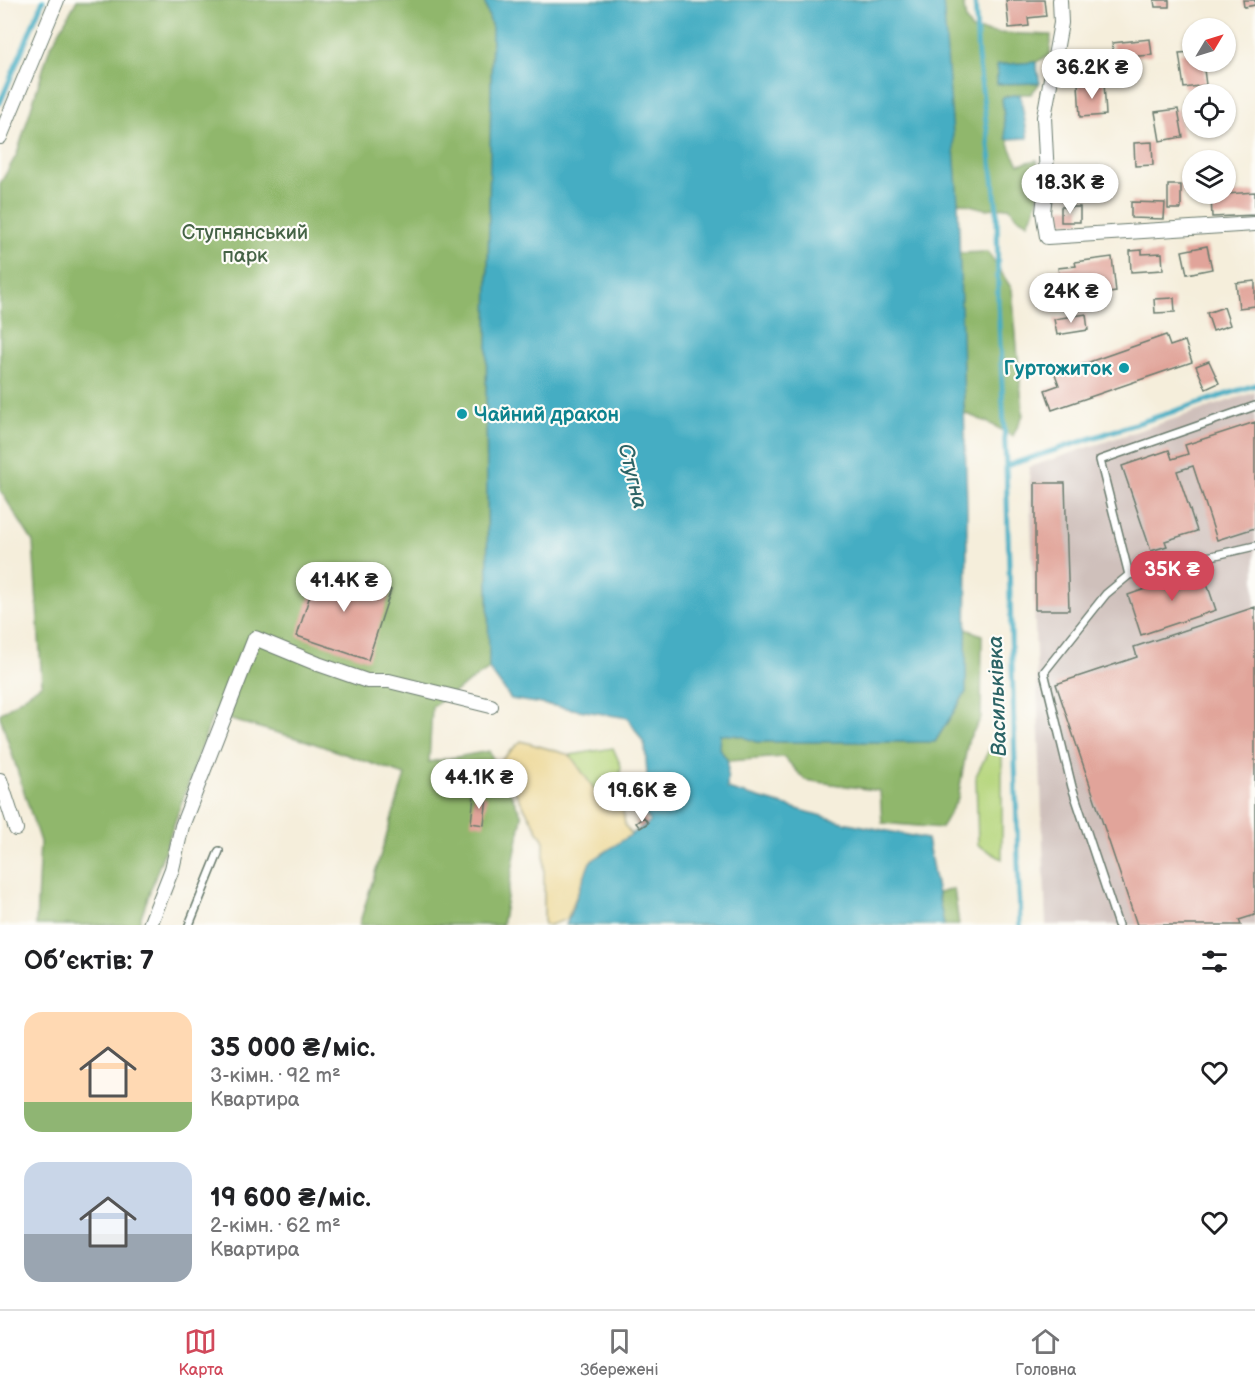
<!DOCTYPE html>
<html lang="uk">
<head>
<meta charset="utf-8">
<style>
	:root { --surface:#fff; --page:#f2f2f2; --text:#202124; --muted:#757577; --line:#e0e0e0; --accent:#d1495b }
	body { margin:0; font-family:"Balsamiq Sans",sans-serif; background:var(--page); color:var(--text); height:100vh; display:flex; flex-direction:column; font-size:22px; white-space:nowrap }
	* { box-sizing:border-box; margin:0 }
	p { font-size:20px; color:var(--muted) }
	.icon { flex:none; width:33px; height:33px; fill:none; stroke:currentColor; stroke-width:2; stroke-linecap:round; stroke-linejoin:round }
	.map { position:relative; height:925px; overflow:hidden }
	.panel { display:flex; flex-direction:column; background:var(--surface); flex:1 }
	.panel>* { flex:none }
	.needle { width:39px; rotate:52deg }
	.controls { position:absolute; left:1182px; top:18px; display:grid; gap:12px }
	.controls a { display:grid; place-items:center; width:54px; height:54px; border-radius:50%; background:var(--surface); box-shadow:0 2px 4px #0004; font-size:30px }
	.price { position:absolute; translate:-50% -51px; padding:0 14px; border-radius:21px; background:#fff; color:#222; font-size:20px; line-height:39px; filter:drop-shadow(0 2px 3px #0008) }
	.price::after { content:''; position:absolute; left:50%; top:36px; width:18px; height:14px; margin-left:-9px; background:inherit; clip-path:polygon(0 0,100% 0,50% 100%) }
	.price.selected { background:var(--accent); color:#fff }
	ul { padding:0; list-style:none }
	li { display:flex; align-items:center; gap:18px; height:150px; padding:0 24px }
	li span { display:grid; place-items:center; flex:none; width:168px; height:120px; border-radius:18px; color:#555 }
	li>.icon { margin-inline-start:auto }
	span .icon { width:72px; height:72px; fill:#fffc; stroke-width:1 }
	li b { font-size:26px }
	h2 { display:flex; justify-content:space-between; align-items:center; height:72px; padding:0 24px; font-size:26px }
	.dock { display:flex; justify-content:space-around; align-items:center; height:84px; border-top:2px solid var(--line); background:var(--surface); font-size:16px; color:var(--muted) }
	.dock a { display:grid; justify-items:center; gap:3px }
	.dock .selected { color:var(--accent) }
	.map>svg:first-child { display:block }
	.industrial { fill:#cfc0bb }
	.green { fill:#b6d67d; stroke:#6a8a58; stroke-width:1.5 }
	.forest { fill:#90b76c; stroke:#587a50; stroke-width:1.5 }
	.sand { fill:#eeda9e; stroke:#868c69; stroke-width:1.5 }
	.water { fill:#44adc3; stroke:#32757c; stroke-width:1.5 }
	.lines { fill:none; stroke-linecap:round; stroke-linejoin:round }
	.stream { stroke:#44adc3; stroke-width:5 }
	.building { fill:#e1a49a }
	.service-casing { stroke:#6a7b6e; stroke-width:10 }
	.minor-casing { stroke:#6a7b6e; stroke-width:16 }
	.service { stroke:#fff; stroke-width:7 }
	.minor { stroke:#fff; stroke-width:14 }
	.culture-dot { fill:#0f9aa8; stroke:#fdfcf7; stroke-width:2 }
	.labels { text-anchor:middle; stroke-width:4.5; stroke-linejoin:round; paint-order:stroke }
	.park-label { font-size:20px; fill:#456346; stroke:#fdfcf7 }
	.culture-label { font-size:20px; font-weight:bold; fill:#0d838f; stroke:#fdfcf7; text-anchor:end }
	.water-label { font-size:21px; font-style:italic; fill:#2c6466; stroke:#fdfcf7 }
</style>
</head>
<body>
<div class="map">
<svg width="1255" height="925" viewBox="0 0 1255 925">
	<rect width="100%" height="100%" fill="#fdfcf7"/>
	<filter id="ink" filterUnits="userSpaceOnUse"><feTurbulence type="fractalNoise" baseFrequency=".0167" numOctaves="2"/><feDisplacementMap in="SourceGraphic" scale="12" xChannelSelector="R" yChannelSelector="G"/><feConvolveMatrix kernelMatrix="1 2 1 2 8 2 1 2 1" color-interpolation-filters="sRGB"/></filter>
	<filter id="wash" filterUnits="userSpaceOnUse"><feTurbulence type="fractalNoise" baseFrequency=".008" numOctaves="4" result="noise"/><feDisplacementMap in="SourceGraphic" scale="24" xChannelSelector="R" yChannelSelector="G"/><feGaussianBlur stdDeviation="1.35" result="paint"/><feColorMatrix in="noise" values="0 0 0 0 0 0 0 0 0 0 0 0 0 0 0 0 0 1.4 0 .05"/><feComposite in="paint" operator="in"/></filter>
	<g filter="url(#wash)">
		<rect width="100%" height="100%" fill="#f5eedb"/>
		<path class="industrial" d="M1255,392V925H1046L1029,467Z"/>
		<path class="green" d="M1002,743V859L978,845L976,776L992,744Z
			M613,748L621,766L617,795L597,793L570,755Z"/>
		<path class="forest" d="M77,0H484L492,28L486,402L489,669L432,707L429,762L489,751L522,816L502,925H359L405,775L307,741L213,715L138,925H36L40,842L0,716V714L42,684L33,542L0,490V184L17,154L49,50Z
			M932,0H963L966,21L972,30L996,33L1051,35L1050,55L1036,62L997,65V84L1040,83L1031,94H1020L1002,97C1004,121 1005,143 1019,164L1037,160C1042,182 1040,203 1028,223L1016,216L1009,207L985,209L958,202L929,92Z
			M988,252L1012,289L1023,415L1013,436L989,423L964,413L959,253Z
			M966,629L982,635L981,718L968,741L958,798L941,828L882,823L880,791L805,780L784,757L728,761L719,748L720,734L741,736L756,742H935L966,692Z
			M954,889L959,925H944L938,893Z"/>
		<path class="sand" d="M521,741L570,755L597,793L617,795L621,798L625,825L632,835L590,862L567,919L550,925H544V841L498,763Z"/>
		<path class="water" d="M484,0H943L958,202L967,507L966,692L935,742H756L741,736L720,734L719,748L728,761L727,789L843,822L927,839L944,925H566L590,862L650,822L640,806L647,774L645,745L628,718L511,699L489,669L486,402L492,28Z
			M1036,62L1040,83L997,84V65Z
			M1020,94L1028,138L1006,139L1002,97Z"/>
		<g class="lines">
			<path class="stream" d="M975,0L978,57L997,210L998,303L1006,466L1020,925
				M0,103L43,0
				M1006,466L1255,385"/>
		</g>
		<g id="blocks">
			<path class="building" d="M1006,0H1044L1046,16L1028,18L1029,26L1009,28Z
				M1154,0H1169V7H1155Z
				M1243,0H1255V5L1244,7Z
				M1150,39L1152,55L1114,58L1112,43Z
				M1192,52V62H1203L1206,85L1184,88L1179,53Z
				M1104,82L1106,115L1080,117L1078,84Z
				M1192,104V119L1189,120L1186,105Z
				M1178,109L1183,137L1160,141L1155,112Z
				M1152,142L1153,165L1135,166L1134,143Z
				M1168,185H1181V209H1168Z
				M1255,192V215L1212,217L1211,195Z
				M1131,202L1165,203L1164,219L1131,218Z
				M1061,207H1080V222H1061Z
				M1207,246L1212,269L1187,274L1182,251Z
				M1142,250V254L1162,253L1163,270L1131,272L1130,251Z
				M1112,257L1116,292L1080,297L1078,278L1060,280L1058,268L1076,266L1075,262Z
				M1255,281V306L1239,308L1236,283Z
				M1174,298L1175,312L1155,313L1154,299Z
				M1224,307L1230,325L1213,331L1207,313Z
				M1086,314L1088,330L1057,335L1054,319Z
				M1166,335L1170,346L1185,341L1192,362L1052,410L1045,390L1059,385L1055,374Z
				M1209,361L1219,383L1206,389L1196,366Z
				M1255,422V528L1217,540L1193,466L1177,471L1197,531L1165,541L1167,546L1151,551L1122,466L1169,450L1172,459L1188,454L1185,445Z
				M1035,483H1065L1069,610H1035Z
				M319,567L391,590L368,660L297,636Z
				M1202,569L1216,610L1141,635L1128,595Z
				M1255,607V915L1239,920L1241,925H1137L1056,684L1137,657L1134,647Z
				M474,795L487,796L484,825L471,823Z
				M644,817L648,823L640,828L636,823Z"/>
		</g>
	</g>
	<g filter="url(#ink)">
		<use href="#blocks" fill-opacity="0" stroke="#6a7b6e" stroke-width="1.5"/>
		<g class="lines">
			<defs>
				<path id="service" d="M1129,575L1255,546
					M189,925L219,851
					M1118,925L1072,787L1044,672L1106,594L1129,575L1100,460L1255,406"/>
				<path id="minor" d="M1060,0L1061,23L1044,117L1047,177L1043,212L1047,237L1255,224
					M0,137L57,0
					M0,780L16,829
					M150,925L172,869L182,826L255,638L318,664L367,681H389L491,706"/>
			</defs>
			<use href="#service" class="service-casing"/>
			<use href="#minor" class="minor-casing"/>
			<use href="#service" class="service"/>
			<use href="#minor" class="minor"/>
		</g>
	</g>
	<g class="culture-dot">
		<circle cx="1124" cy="368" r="6"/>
		<circle cx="462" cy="414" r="6"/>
	</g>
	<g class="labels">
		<g class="park-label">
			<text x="245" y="239">Стугнянський<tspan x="245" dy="23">парк</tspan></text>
		</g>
		<g class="culture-label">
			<text x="1112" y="375">Гуртожиток</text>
			<text x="474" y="421" text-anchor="start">Чайний дракон</text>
		</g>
		<g class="water-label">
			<text transform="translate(633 476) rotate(76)" y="7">Стугна</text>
			<text transform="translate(997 696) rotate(-92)" y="7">Васильківка</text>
		</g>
	</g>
</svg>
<div class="controls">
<a><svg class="needle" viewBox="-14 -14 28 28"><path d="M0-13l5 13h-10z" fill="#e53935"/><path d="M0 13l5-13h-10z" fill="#757577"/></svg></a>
<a><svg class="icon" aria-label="locate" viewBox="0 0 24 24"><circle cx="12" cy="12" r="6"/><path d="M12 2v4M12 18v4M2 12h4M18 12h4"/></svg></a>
<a><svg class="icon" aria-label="layers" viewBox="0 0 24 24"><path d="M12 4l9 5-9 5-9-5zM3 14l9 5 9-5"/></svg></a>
</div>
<b class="price" style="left:1092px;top:100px">36.2K ₴</b>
<b class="price" style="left:1070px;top:215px">18.3K ₴</b>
<b class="price" style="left:1071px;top:324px">24K ₴</b>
<b class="price selected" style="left:1172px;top:602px">35K ₴</b>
<b class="price" style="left:344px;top:613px">41.4K ₴</b>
<b class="price" style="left:479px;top:810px">44.1K ₴</b>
<b class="price" style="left:642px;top:823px">19.6K ₴</b>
</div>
<section class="panel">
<h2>Об’єктів: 7<svg class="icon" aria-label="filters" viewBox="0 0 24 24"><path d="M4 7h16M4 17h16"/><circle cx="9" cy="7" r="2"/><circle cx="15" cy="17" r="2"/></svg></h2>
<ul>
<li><span style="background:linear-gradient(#ffd9b3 75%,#8fb573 0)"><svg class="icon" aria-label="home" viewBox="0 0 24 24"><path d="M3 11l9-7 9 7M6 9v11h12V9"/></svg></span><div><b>35 000 ₴/міс.</b><p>3-кімн. · 92 m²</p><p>Квартира</p></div><svg class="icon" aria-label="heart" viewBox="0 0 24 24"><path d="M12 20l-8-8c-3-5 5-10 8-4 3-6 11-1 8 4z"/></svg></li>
<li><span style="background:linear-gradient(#c9d6e8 60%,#9aa5b1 0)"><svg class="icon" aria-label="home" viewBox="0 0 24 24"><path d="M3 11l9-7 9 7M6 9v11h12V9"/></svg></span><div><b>19 600 ₴/міс.</b><p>2-кімн. · 62 m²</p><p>Квартира</p></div><svg class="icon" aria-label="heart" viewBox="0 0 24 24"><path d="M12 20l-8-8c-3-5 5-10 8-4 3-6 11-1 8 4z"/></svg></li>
</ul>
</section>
<nav class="dock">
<a class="selected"><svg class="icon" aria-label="map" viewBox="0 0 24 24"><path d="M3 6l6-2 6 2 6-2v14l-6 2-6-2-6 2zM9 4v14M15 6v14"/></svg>Карта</a>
<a><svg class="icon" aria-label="saved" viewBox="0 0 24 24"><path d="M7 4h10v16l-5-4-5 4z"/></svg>Збережені</a>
<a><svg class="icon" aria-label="home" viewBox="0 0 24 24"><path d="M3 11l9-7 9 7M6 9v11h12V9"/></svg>Головна</a>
</nav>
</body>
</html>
